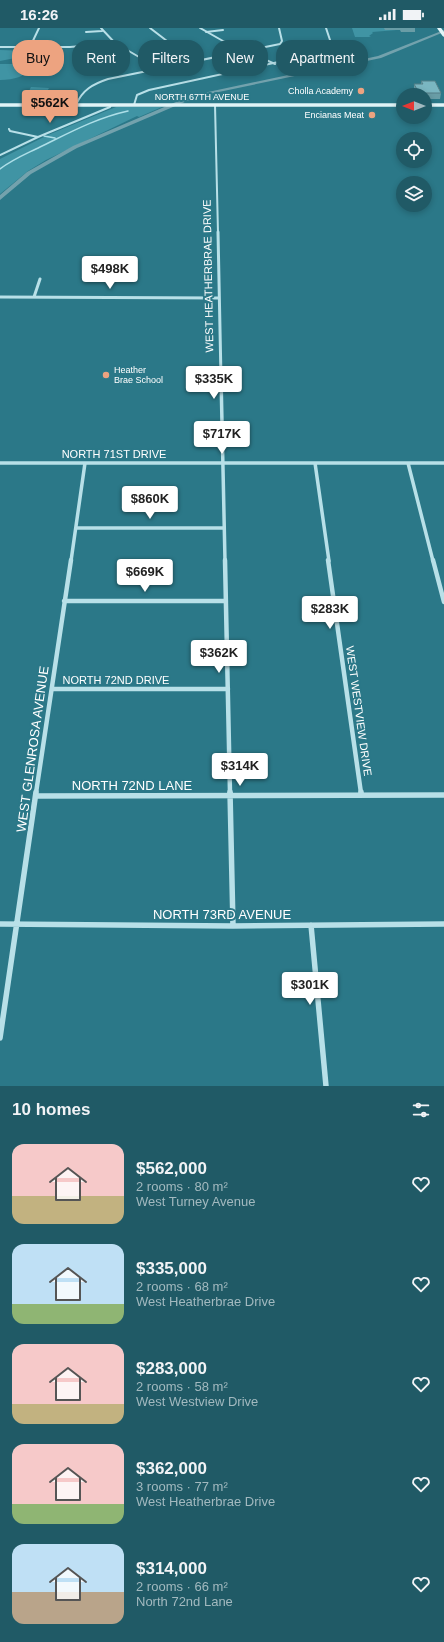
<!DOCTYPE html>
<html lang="en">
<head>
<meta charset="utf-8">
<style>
	:root { --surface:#205a66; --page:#28606c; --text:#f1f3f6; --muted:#a2b9bf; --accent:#eda380 }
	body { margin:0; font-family:Helvetica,sans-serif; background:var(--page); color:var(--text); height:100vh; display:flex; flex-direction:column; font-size:15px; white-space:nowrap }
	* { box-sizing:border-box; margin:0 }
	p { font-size:13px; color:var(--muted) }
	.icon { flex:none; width:22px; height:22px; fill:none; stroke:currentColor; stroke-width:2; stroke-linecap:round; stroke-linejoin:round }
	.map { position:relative; height:1058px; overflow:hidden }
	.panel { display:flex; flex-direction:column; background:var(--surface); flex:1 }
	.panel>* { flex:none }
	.top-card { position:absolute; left:12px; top:12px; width:420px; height:36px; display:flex; gap:8px }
	.needle { width:26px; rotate:270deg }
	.fabs { position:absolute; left:396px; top:60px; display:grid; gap:8px }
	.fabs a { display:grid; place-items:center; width:36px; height:36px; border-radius:50%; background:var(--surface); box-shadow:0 2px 6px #0003; font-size:20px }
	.price { position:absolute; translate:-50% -34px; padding:0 9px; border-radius:4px; background:#fff; color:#222; font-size:13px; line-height:26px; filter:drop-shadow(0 1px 2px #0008) }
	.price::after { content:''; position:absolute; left:50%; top:24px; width:12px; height:9px; margin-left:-6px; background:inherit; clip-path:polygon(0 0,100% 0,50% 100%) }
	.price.current { background:var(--accent); color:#111 }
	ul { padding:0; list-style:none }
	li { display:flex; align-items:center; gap:12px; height:100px; padding:0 12px }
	li span { display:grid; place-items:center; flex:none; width:112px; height:80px; border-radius:12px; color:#555 }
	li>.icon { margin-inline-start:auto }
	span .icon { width:48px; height:48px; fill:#fffc; stroke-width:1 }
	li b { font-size:17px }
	h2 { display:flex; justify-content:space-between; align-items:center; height:48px; padding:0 12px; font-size:17px }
	.chip { padding:0 14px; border-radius:16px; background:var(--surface); box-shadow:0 2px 6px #0003; font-size:14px; line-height:36px }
	.chip.current { background:var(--accent); color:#111 }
	.status { display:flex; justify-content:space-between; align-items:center; height:28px; padding:0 20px; background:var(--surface); direction:ltr }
	.status svg { height:11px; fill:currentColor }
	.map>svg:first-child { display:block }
	.green { fill:#4094a4 }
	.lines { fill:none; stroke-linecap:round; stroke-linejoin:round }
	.stream { stroke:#addfe8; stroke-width:1.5 }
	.canal { fill:#73a2ad; fill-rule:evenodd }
	.minor-far4 { stroke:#b8e0e8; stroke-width:2 }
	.minor-far3 { stroke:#b8e0e8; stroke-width:3 }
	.minor-far2 { stroke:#b8e0e8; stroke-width:3.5 }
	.minor-far1 { stroke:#b8e0e8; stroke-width:4.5 }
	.minor { stroke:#b8e0e8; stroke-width:5.5 }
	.secondary { stroke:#e1f4f7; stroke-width:3.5 }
	.wall { fill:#699da6 }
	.building { fill:#7ab6c1; stroke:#557f87 }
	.poi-dot { fill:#eda380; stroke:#2b7888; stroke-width:1.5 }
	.labels { text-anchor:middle; stroke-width:4; stroke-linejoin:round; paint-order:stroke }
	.far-poi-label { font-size:9px; fill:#fff; stroke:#2b7888; text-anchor:end }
	.far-street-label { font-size:9px; fill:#fff; stroke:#2b7888 }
	.street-label { font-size:11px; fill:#fff; stroke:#2b7888 }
	.near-street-label { font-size:13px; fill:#fff; stroke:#2b7888 }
</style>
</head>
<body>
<div class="status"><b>16:26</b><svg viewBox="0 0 49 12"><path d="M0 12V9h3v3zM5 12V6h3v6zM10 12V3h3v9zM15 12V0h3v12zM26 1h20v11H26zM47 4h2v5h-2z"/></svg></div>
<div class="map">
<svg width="444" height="1058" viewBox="0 0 444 1058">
	<rect width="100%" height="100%" fill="#2b7888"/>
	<path class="green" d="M352,0H397V2L372,4L373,5L369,8L371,9H355Z
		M0,22L28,23L20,29L0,33Z
		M0,36H34C26,49 14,52 0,52Z
		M31,59L49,60L42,73H24Z
		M116,79H162L139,89L137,88L46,132L28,143L0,166V131L48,107Z"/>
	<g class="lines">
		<path class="stream" d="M44,108L55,110
			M0,141C13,131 26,126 40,119C69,105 96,90 128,83"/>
		<path class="canal" d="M444,2V4L381,30L209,66L187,73L77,120L31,146L0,172V167L27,144L73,118L183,71L208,64L378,28Z"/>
		<path class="minor-far4" d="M101,0L115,15L158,40
			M150,0L167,13L203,31
			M200,0L223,13L275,36
			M86,4L102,3
			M206,4L223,2
			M0,19H70L115,15
			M30,19L39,0
			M324,23L332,24
			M76,77C82,62 93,56 108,51L280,16L282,13L279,0
			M134,77L137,67L149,62L320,25L329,19L331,15L326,0
			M215,77L218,205
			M9,101L10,103L38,109
			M0,127L38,109L110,79L111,77"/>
		<path class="minor-far3" d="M218,204L221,350
			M0,269L219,270
			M34,269L40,251"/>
		<path class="minor-far2" d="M221,349L225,533
			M0,435H444
			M315,435L329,533
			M408,435L433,533
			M76,500H224
			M71,533L85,435"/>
		<path class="minor-far1" d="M225,532L230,765
			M328,532L361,765
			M433,532L444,574
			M64,573H226
			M52,661H228
			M36,765L71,532"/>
		<path class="minor" d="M230,764L233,898
			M361,764V767
			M36,768L444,767
			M0,896L233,898L444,896
			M311,897L326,1058
			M0,1010L36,764"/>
		<path class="secondary" d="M439,0L444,7
			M0,77H403
			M425,77H444"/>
	</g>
	<path class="wall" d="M384,0H415V4H401L400,2H385Z
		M421,53L441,65L440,71H425V67H416L414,62V56H421Z"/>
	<path class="building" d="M421,53H435L441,65H419L414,56H423Z"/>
	<g class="poi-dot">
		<circle cx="361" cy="63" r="4"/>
		<circle cx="372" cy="87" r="4"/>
		<circle cx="106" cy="347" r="4"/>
	</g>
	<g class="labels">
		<g class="far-poi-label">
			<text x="353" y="66">Cholla Academy</text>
			<text x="364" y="90">Encianas Meat</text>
			<text x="114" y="345" text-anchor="start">Heather<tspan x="114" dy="10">Brae School</tspan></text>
		</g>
		<g class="far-street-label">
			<text x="202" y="72">NORTH 67TH AVENUE</text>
		</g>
		<g class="street-label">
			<text transform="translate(208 248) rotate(-91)" y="4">WEST HEATHERBRAE DRIVE</text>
			<text x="114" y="430">NORTH 71ST DRIVE</text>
			<text x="116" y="656">NORTH 72ND DRIVE</text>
			<text transform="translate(359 683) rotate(82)" y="4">WEST WESTVIEW DRIVE</text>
		</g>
		<g class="near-street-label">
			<text transform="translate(32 721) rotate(-82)" y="5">WEST GLENROSA AVENUE</text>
			<text x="132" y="762">NORTH 72ND LANE</text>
			<text x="222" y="891">NORTH 73RD AVENUE</text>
		</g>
	</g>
</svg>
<div class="fabs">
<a><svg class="needle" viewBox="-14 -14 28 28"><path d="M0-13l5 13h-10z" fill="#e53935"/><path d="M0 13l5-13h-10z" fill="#a2b9bf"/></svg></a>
<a><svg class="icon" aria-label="locate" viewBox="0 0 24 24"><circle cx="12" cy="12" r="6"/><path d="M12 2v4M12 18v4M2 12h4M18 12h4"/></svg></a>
<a><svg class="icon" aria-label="layers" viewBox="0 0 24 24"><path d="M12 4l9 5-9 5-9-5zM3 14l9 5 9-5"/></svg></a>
</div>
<b class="price current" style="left:50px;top:96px">$562K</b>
<b class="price" style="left:110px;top:262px">$498K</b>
<b class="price" style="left:214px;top:372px">$335K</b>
<b class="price" style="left:222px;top:427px">$717K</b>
<b class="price" style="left:150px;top:492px">$860K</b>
<b class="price" style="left:145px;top:565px">$669K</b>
<b class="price" style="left:330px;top:602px">$283K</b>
<b class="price" style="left:219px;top:646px">$362K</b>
<b class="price" style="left:240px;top:759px">$314K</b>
<b class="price" style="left:310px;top:978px">$301K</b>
<div class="top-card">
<a class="chip current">Buy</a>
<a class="chip">Rent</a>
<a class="chip">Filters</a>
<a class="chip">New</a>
<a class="chip">Apartment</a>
</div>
</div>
<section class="panel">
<h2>10 homes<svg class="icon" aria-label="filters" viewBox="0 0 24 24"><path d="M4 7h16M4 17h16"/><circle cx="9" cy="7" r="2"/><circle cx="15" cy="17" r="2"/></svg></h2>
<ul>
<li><span style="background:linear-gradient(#f6c9c9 65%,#c2b280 0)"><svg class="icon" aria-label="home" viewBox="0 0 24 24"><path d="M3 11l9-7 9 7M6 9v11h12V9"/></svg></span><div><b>$562,000</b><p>2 rooms · 80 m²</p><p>West Turney Avenue</p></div><svg class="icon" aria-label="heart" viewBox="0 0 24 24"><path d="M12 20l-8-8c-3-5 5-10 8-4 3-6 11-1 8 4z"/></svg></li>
<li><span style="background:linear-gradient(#bfe0f5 75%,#8fb573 0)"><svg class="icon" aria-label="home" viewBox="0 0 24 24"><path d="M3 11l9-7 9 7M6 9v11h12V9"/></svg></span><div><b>$335,000</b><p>2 rooms · 68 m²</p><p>West Heatherbrae Drive</p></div><svg class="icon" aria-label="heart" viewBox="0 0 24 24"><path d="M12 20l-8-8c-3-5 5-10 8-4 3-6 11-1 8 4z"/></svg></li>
<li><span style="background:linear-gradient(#f6c9c9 75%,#c2b280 0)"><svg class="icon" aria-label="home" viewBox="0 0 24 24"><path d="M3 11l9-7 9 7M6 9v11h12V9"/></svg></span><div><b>$283,000</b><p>2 rooms · 58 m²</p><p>West Westview Drive</p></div><svg class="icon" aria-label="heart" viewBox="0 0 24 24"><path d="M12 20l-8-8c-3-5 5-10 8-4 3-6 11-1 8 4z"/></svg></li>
<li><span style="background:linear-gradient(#f6c9c9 75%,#8fb573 0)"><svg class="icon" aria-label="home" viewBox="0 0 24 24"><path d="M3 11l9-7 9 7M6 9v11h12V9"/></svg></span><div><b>$362,000</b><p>3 rooms · 77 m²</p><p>West Heatherbrae Drive</p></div><svg class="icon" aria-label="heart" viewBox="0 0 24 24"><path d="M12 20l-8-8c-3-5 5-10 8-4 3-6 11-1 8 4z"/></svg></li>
<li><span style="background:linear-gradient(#bfe0f5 60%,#b9a48a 0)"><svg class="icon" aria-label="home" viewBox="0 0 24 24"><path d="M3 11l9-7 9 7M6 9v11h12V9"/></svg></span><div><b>$314,000</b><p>2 rooms · 66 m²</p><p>North 72nd Lane</p></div><svg class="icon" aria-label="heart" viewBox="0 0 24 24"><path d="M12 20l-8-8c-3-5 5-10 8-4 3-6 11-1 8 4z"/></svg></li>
</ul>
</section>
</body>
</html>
